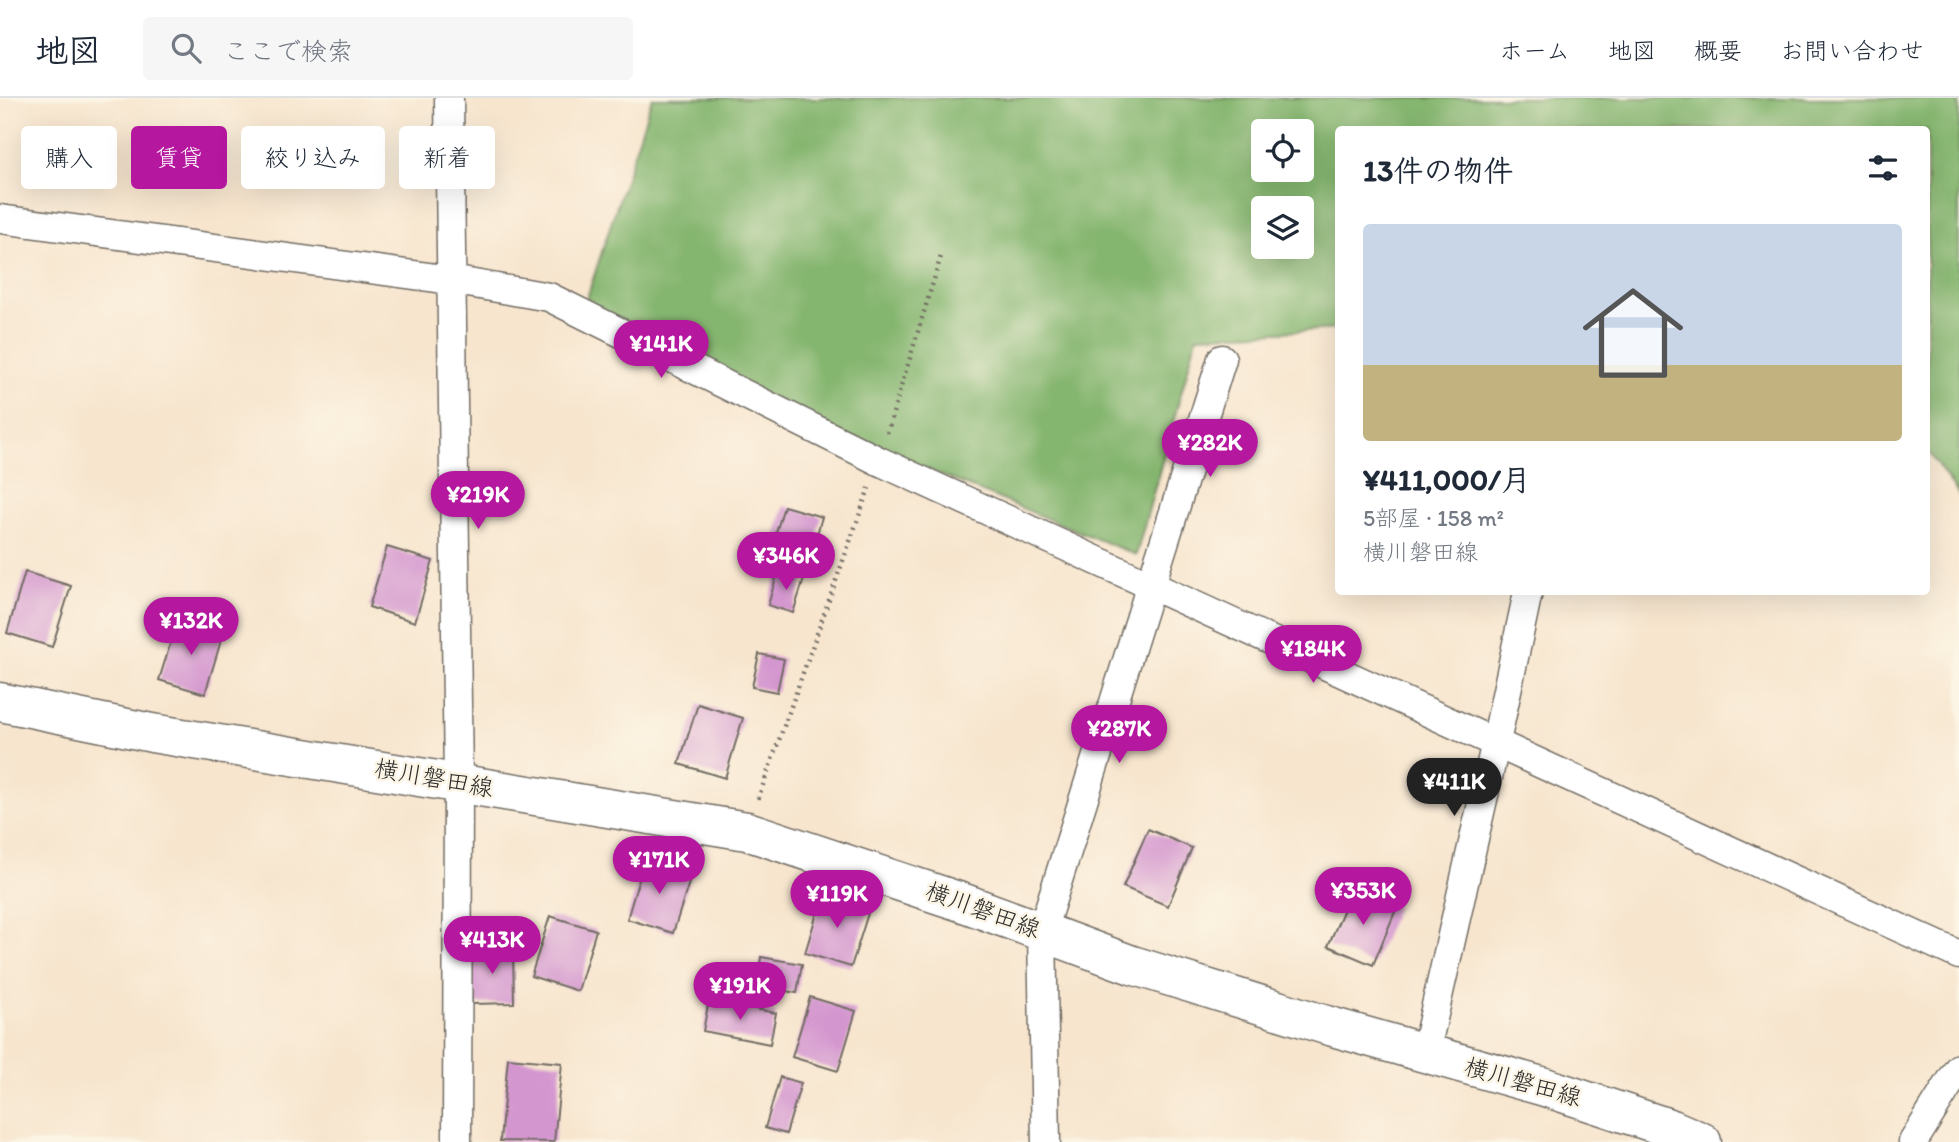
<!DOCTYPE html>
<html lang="ja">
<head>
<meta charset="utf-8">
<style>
	:root { --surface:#fff; --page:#f6f6f7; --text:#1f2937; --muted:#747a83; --line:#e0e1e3; --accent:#b5179e }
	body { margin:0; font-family:Itim,"Klee One",sans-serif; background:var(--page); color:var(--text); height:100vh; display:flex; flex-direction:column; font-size:26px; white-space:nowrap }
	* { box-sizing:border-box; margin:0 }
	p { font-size:23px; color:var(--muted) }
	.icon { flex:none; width:38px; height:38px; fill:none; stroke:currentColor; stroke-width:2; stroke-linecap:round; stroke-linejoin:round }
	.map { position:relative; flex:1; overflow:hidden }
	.sheet { position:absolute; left:1335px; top:28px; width:595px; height:469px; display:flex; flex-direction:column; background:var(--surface); border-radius:7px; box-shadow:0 7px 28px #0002 }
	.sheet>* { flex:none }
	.guide { position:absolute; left:21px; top:28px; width:665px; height:63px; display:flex; gap:14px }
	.controls { position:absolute; left:1251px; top:21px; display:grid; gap:14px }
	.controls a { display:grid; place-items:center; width:63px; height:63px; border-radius:7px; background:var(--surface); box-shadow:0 7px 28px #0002; font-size:35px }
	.price { position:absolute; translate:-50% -60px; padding:0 16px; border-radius:24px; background:var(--accent); color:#fff; font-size:23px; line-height:46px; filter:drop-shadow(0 2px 4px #0008) }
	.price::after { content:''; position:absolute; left:50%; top:42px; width:21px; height:16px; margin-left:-10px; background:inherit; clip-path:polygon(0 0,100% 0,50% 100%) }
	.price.active { background:#222; color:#fff }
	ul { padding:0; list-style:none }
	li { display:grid; align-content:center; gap:14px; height:371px; padding:0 28px }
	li+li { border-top:2px solid var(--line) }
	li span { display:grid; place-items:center; height:217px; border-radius:7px; color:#555 }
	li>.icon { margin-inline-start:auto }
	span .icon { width:126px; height:126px; fill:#fffc; stroke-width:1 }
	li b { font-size:30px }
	h2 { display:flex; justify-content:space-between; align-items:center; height:84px; padding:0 28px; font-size:30px }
	.pill { padding:0 24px; border-radius:7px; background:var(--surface); box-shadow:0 7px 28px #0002; font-size:24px; line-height:63px }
	.pill.active { background:var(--accent); color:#fff }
	header { display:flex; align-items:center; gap:42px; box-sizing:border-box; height:98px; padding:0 35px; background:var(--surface); border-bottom:2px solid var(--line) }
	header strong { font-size:33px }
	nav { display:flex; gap:38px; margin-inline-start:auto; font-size:24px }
	.search { width:490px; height:63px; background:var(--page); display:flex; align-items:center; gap:18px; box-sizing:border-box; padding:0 24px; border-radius:7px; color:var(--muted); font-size:26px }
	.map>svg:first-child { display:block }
	.forest { fill:#85b66f; stroke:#58704d; stroke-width:2; fill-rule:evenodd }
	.building { fill:#d496cf }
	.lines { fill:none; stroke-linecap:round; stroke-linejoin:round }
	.minor-casing { stroke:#726c64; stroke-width:31 }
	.secondary-casing { stroke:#726c64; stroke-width:41 }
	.path { stroke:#726c64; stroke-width:4.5; stroke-dasharray:2 5; stroke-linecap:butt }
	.minor { stroke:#fff; stroke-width:28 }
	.secondary { stroke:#fff; stroke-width:38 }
	.labels { text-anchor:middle; stroke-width:5; stroke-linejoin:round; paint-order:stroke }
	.street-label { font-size:24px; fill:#2b2b2b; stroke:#fcf5e5 }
</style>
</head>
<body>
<header>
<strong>地図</strong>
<div class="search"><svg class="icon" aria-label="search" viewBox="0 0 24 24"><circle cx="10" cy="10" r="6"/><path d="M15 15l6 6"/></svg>ここで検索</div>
<nav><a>ホーム</a><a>地図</a><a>概要</a><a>お問い合わせ</a></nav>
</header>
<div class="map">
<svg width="1959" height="1044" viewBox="0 0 1959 1044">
	<rect width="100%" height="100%" fill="#fcf5e5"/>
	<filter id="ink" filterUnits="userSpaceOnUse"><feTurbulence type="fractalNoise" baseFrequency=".0143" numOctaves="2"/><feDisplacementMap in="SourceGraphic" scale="14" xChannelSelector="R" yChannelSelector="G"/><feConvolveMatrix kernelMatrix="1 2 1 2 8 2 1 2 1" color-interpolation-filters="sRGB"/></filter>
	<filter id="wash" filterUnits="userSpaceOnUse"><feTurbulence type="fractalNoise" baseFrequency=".00686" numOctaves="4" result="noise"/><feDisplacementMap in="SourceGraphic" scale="28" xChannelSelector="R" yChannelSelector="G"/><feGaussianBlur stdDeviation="1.57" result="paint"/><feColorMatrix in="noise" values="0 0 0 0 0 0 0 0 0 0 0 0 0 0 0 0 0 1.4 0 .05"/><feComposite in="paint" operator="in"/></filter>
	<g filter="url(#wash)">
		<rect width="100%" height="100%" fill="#f7e5ce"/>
		<path class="forest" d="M652,0H1959V397L1927,352V32H1339V231L1197,238L1136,457L744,296L584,209ZM1264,33H1302V72H1264ZM1264,110H1302V149H1264Z"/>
		<g id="blocks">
			<path class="building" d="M784,408L822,419L808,467L770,455Z
				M387,449L433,463L415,524L369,509Z
				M778,473L804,481L793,515L768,507Z
				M25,474L71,488L52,549L7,535Z
				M178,521L223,536L205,596L159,582Z
				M759,556L784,561L777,594L752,589Z
				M698,606L743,620L725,680L679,666Z
				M1148,731L1192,750L1168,808L1123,789Z
				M645,761L692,775L673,835L627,821Z
				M1353,790L1397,809L1373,867L1328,848Z
				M823,795L870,809L851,869L805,855Z
				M550,818L596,832L578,893L531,878Z
				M471,851H513L514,905L472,906Z
				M761,859L802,866L797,895L757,888Z
				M810,899L856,913L838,973L792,959Z
				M709,902L776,915L770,946L703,933Z
				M508,960L562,965L554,1044L500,1043Z
				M780,979L801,985L786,1036L765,1030Z"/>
		</g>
	</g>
	<g filter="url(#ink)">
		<use href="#blocks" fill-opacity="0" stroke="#726c64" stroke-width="2"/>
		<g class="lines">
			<defs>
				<path id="minor" d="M449,0L458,684L457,1044
					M0,121L451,182L549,199L879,363L1959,857
					M1425,956L1496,644L1528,494
					M1046,1044L1042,833L1222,261
					M1913,1044L1959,970"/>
				<path id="secondary" d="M0,604L152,635L747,733L967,806L1132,867L1326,927L1545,989L1672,1031L1702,1044"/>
			</defs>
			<use href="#minor" class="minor-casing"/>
			<use href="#secondary" class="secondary-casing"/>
			<path class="path" d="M887,335L942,155
				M758,701L869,390"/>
			<use href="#minor" class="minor"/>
			<use href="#secondary" class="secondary"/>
		</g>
	</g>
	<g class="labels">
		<g class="street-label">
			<text transform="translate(434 680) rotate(10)" y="8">横川磐田線</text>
			<text transform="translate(983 812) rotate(20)" y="8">横川磐田線</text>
			<text transform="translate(1523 984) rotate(16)" y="8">横川磐田線</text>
		</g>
	</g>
</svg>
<div class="controls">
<a><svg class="icon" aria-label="locate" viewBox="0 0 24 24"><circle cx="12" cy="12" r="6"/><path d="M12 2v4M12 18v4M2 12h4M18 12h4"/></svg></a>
<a><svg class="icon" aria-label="layers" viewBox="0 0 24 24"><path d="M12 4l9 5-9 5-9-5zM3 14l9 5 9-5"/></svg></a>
</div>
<b class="price" style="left:661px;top:282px">¥141K</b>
<b class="price" style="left:1210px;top:381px">¥282K</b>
<b class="price" style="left:478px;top:433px">¥219K</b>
<b class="price" style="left:786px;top:494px">¥346K</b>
<b class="price" style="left:191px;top:559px">¥132K</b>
<b class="price" style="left:1313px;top:587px">¥184K</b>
<b class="price" style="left:1119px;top:667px">¥287K</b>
<b class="price active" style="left:1454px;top:720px">¥411K</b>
<b class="price" style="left:659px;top:798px">¥171K</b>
<b class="price" style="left:1363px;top:829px">¥353K</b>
<b class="price" style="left:837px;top:832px">¥119K</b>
<b class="price" style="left:492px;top:878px">¥413K</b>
<b class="price" style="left:740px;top:924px">¥191K</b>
<div class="guide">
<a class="pill">購入</a>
<a class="pill active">賃貸</a>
<a class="pill">絞り込み</a>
<a class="pill">新着</a>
</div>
<section class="sheet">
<h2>13件の物件<svg class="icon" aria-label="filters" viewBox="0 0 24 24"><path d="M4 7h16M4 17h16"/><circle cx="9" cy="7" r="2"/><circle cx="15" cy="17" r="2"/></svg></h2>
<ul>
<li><span style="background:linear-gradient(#c9d6e8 65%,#c2b280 0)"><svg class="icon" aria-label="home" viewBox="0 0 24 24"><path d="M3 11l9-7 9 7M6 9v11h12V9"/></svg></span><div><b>¥411,000/月</b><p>5部屋 · 158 m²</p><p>横川磐田線</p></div></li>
</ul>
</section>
</div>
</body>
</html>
